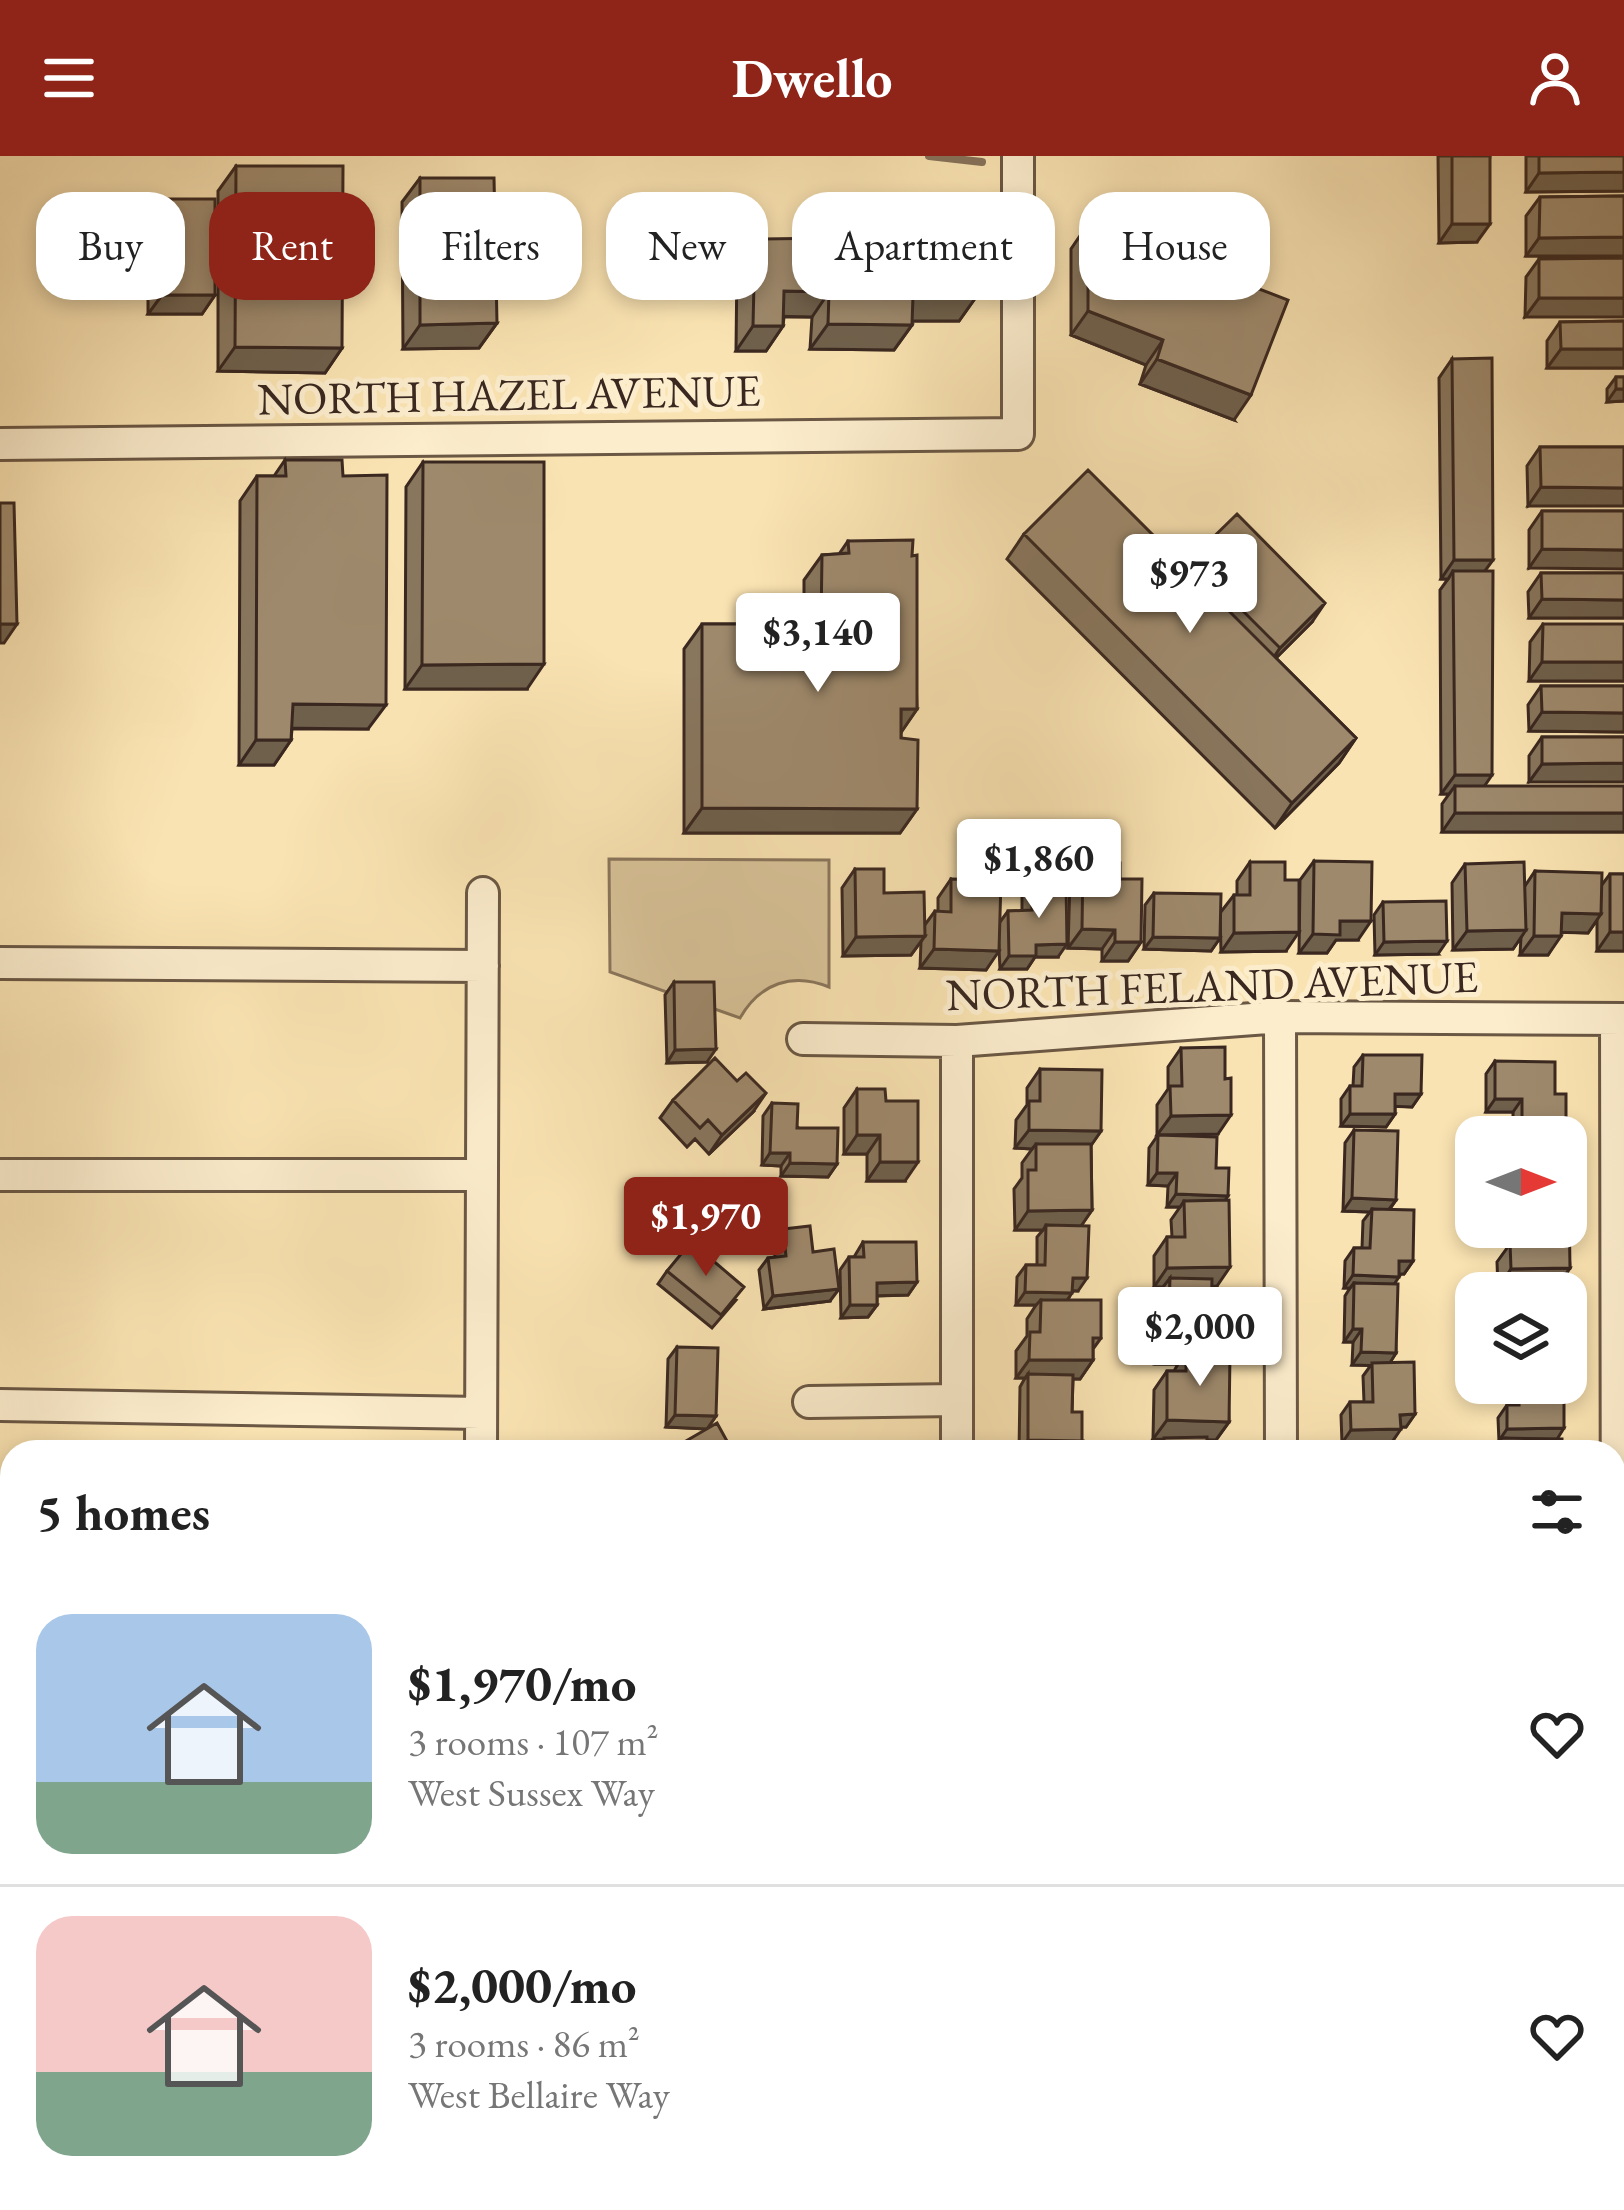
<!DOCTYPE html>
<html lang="en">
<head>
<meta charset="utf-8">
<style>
	:root { --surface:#fff; --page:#f6f6f6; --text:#222; --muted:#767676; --line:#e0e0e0; --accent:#8f2418 }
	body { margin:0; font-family:"EB Garamond",serif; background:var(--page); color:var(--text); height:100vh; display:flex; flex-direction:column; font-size:45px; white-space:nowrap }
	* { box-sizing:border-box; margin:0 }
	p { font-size:39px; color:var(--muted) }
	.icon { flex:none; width:66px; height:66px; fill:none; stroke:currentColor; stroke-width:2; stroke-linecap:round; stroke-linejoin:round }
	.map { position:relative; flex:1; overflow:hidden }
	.drawer { position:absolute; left:0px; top:1284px; width:1626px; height:771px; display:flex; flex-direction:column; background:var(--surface); border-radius:36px 36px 0 0; box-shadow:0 6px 18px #0003 }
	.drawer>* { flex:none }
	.guide { position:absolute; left:36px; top:36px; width:1554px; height:108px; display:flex; gap:24px }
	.needle { width:78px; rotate:90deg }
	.fabs { position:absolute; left:1455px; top:960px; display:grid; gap:24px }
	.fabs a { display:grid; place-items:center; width:132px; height:132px; border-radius:24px; background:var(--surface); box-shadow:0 6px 18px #0003; font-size:60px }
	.price { position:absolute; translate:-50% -102px; padding:0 27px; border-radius:12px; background:#fff; color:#222; font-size:39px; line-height:78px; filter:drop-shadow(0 3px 6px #0008) }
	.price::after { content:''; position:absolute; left:50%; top:72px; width:36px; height:27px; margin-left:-18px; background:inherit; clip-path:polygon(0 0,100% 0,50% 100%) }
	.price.active { background:var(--accent); color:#fff }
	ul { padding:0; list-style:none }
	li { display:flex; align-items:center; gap:36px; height:300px; padding:0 36px }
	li+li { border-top:3px solid var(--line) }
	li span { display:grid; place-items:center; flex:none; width:336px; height:240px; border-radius:36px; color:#555 }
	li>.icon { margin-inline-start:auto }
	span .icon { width:144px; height:144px; fill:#fffc; stroke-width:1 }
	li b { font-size:51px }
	h2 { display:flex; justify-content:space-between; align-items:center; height:144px; padding:0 36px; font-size:51px }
	.chip { padding:0 42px; border-radius:36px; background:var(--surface); box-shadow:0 6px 18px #0003; font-size:42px; line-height:108px }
	.chip.active { background:var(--accent); color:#fff }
	header { display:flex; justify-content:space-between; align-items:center; height:156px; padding:0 36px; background:var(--accent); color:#fff; font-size:54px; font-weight:700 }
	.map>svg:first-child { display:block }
	.green { fill:#d9c399; stroke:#8a765c; stroke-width:3 }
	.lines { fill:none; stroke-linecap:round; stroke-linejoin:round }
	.stream { stroke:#86725a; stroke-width:8 }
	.minor-casing { stroke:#6a5744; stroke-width:36 }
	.minor { stroke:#fcedcd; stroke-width:30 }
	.wall { fill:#88765d; stroke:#3a2820; stroke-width:3 }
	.shaded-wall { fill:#6f604c; stroke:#3a2820; stroke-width:3 }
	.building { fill:#9e896c; stroke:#3a2820; stroke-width:3 }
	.labels { text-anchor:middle; stroke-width:10; stroke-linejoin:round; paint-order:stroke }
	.street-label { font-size:45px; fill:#3a2820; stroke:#fcedcd }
</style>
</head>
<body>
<header><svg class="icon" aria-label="menu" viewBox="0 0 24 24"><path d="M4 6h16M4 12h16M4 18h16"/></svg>Dwello<svg class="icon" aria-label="person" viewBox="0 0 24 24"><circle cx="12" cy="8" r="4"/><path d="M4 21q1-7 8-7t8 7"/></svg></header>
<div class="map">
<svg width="1624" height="2054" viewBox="0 0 1624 2054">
	<rect width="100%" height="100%" fill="#fae3b2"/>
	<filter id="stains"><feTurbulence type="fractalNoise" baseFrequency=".00167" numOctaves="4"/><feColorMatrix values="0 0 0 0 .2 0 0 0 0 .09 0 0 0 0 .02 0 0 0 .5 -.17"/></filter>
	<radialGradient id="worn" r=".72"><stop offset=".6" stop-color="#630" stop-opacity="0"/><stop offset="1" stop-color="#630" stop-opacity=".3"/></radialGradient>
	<path class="green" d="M609,703L829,704V831C793,816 760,827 740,862L610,816Z"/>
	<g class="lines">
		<path class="stream" d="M929,0L982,6"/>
		<defs>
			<path id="minor" d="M0,288L1018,278V0
				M0,807L483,810
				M1280,861L1281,1296
				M1616,863L1618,2054
				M803,883L957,885L1280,861L1624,863
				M957,885V1296
				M0,1019H482
				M809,1246L957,1244
				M0,1249L480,1257
				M481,1296L483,737
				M0,1451H12
				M0,1672L12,1673
				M408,2043V2054
				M957,2043V2054
				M1284,2043V2054"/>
		</defs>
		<use href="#minor" class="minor-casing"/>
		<use href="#minor" class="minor"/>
	</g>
	<path class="wall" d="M1438,0H1490L1477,86L1439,87Z
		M1526,0H1624V35L1526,36Z
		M236,10L342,192L325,217L218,215V35Z
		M420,22L497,167L479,192L403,193L402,46Z
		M1624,40V100H1526V60L1540,41Z
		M162,43L215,139L202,158H148V62Z
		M1088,68L1234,264L1140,228L1146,209L1071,179V93Z
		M755,83L908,101L976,141L959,165H912V169L894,194L810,193L812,161H784L783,170L766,195H736L737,107Z
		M1624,102L1525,161L1526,121L1539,103Z
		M1624,165V212H1547V185L1560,166Z
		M1452,203L1485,415V630L1624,676H1442V648L1449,638H1441L1440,434L1448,423H1441L1439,222Z
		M1616,221H1624V245L1607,246V233Z
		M1540,291H1624L1528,350L1527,310Z
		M285,304L368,573H292L291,584L274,609H239L240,345L257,320H274Z
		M423,306L527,533H405L406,331Z
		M1542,355H1624L1529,412V374Z
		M1024,378L1185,411L1191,403L1312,466L1276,502L1356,582L1339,607L1275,672L1007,403Z
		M848,385L912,400L917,553L901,576V582L917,653L900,677H684V493L702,468H804V424L822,399L839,398Z
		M1541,417H1624V462H1529L1528,436Z
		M1543,468L1624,525H1529L1530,486Z
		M1541,530H1624V576L1529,575L1528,549Z
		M1542,581H1624L1529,626V600Z
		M1314,705L1358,784H1336L1327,797H1299L1300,724Z
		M1083,706L1120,723L1141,786L1128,805H1102V793L1068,792L1070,725Z
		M1250,706L1286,795L1221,796L1220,757L1234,739H1237V725Z
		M1465,708L1525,730L1535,715L1601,730L1610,718H1624V795H1597V764L1588,777L1561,776L1548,799H1520L1521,781L1513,793L1453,794L1452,727Z
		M855,713L924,770L935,755L938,756V742L951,723L1000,766L1008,755H1022V741L1031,728L1058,801H1035L1027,813H1000L999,793L986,814L920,812L921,785L911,799L843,800L842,732Z
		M1154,737L1220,782L1211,795L1144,793L1145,749Z
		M1383,746L1438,798L1375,799L1374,759Z
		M674,826L707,906L667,907L665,839Z
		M1181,892L1225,923L1218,978L1157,979V949L1168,933V911Z
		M1363,899L1421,938L1412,951L1395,950V958L1386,971L1341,970V943L1350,930H1353L1354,911Z
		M1495,905L1557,979H1550V981H1497L1505,970H1513V956H1486V918Z
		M1040,913L1101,975L1091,989L1092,1054L1081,1070L1078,1135H1072L1068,1144L1101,1182L1093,1193V1204L1080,1223H1073L1072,1256L1076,1293L1109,1296H1019L1020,1231L1025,1222H1016V1195L1027,1180V1163L1036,1149H1016L1017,1121L1026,1109H1037V1081L1043,1074H1015L1014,1033L1022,1022V1007L1032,993L1015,992L1016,964L1027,949V932Z
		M857,933L905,1025H867V998H844V952Z
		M673,944L753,956L709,998L695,983L687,991L660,962Z
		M772,947L837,1008L828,1021L781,1020V1010L762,1009L763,960Z
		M1354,974L1396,1044L1390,1053L1413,1105L1404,1118H1399L1394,1128L1396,1197L1390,1206L1415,1258L1406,1271H1401L1392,1286L1342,1287L1341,1259L1350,1246H1364L1363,1220L1371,1209H1352L1353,1186H1344L1345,1140L1350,1132H1344L1345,1105L1354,1092H1362L1363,1065L1370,1056L1343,1055L1345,987Z
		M1158,979L1216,1012L1225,1044L1217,1130H1212L1211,1162L1227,1198L1229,1266L1216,1284H1207V1296H1155L1163,1283H1153L1154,1234L1167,1215H1174L1178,1208H1155L1156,1141L1163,1131H1154V1100L1167,1081H1172L1171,1064L1180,1051H1167L1168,1030L1148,1029L1149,992Z
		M1566,1011L1572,1037L1566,1045L1570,1112L1558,1129L1566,1137H1523L1527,1132H1498L1497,1106L1507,1092L1506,1071H1566Z
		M783,1073L813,1096L830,1145L764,1153L759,1114L768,1102L775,1101L774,1086Z
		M863,1086L917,1126L908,1139L877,1140V1149L868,1161L841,1162L840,1114L849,1101H854Z
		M667,1115L736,1144L712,1172L658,1128Z
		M677,1191L716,1260L707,1273L666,1271L668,1203Z
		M1510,1227H1564L1557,1283L1562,1296H1491L1499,1286L1498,1262L1507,1249H1510Z
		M670,2043H759L751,2054H662Z
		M772,2043H922V2054H764Z"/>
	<path class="shaded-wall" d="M1624,16V35L1526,36L1539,17Z
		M1452,68H1490L1477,86L1439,87Z
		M1624,81V100H1526L1539,82Z
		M784,135L829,136L812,161L767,160Z
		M162,139H215L202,158H148Z
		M913,140L976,141L959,165H895Z
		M1539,142H1624V161H1525Z
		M1088,155L1163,184L1146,209L1071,179Z
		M497,167L479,192L403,193L420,169Z
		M828,168L912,169L894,194L810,193Z
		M753,170H783L766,195H736Z
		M235,191L342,192L325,217L218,215Z
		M1561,193H1624V212H1547Z
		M1157,203L1251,239L1234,264L1140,228Z
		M1616,233H1624V245L1607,246Z
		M1541,331L1624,332V350H1528Z
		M1542,393L1624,394V413L1529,412Z
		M1454,404H1493L1479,423L1453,415L1448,423H1441Z
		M1542,443L1624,444V462H1529Z
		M1325,447L1312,466L1267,511L1280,492Z
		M0,468H17L4,487H0Z
		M1542,506H1624V525H1529Z
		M544,508L527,533H405L422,509Z
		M293,548L386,549L368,573L275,572Z
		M901,553H917L900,578Z
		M1542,556L1624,557V576L1529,575Z
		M1356,582L1339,607L1275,672L1292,647Z
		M256,584H291L274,609H239Z
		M1624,607V626H1529L1542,608Z
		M1455,619H1492L1479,638L1455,630L1449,638H1441Z
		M702,652L917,653L900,677H684Z
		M1455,657H1624V676H1442Z
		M1562,757L1601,758L1588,777L1548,776Z
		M1340,765H1371L1358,784H1336L1327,797H1299L1313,778Z
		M1082,773L1115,774L1102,793L1068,792Z
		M1526,774L1513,793L1453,794L1467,775Z
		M1299,776L1286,795L1221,796L1234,777Z
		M1610,776H1624V795H1597Z
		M925,780L911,799L843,800L856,781Z
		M1534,780H1561L1548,799H1520Z
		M1153,781L1220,782L1211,795L1144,793Z
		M1447,785L1438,798L1375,799L1384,786Z
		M1115,786H1141L1128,805H1102Z
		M1067,788L1058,801H1035L1027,813H1000L1009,800L1036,789Z
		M934,793L999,795L986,814L920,812Z
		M716,893L707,906L667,907L675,894Z
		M766,937L753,956L709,998L722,979Z
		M1395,938H1421L1412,951L1386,950Z
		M1495,943H1522L1513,956H1486Z
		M1350,958H1395L1386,971L1341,970Z
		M1231,959L1218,978L1157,979L1171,960Z
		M1522,966H1566L1557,979H1513Z
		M1029,974L1101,975L1088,994L1036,988L1032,993L1015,992Z
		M857,979H880L867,998H844Z
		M770,997H790L781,1010L762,1009Z
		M880,1006H918L905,1025H867Z
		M790,1007L837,1008L828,1021L781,1020Z
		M1157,1017H1177L1168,1030L1148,1029Z
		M1176,1038L1228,1040L1219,1053L1184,1045L1180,1051H1167Z
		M1352,1042L1396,1044L1387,1056L1372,1053L1370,1056L1343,1055Z
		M1092,1054L1079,1073L1046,1069L1043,1074H1015L1028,1055Z
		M1399,1105H1413L1404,1118H1390Z
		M1230,1111L1217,1130L1170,1131V1122L1163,1131H1154L1167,1112Z
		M1570,1112L1557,1131L1529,1129L1527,1132H1498L1511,1113Z
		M1353,1119L1399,1121L1390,1134L1354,1127L1350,1132H1344Z
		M1073,1122H1087L1078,1135L1064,1134Z
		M917,1126L908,1139L868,1140L877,1127Z
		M839,1133L830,1145L764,1153L773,1140Z
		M1025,1136L1072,1137L1063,1150L1041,1144L1036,1149H1016Z
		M850,1149H877L868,1161L841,1162Z
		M1353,1173H1362L1353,1186H1344Z
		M1168,1189L1232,1190L1219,1209L1186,1197L1178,1208H1155Z
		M1361,1196L1396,1197L1388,1210L1352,1209Z
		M1029,1204H1093L1080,1223L1028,1222V1218L1025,1222H1016Z
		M1415,1258L1406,1271H1391L1400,1259Z
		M675,1259L716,1260L707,1273L666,1271Z
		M1167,1264L1229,1266L1216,1284L1153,1283Z
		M1564,1272L1556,1285L1501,1282L1498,1286L1507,1273Z
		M1401,1273L1392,1286L1342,1287L1351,1274Z
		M1028,1284L1082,1285L1074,1296L1045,1292L1042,1296H1019Z
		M0,1875H12V1894H0Z
		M1026,2043H1065L1058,2053L1049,2049L1046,2053L1019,2052Z
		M1179,2043H1226L1224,2047L1175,2048Z
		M1351,2043H1415L1409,2052L1346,2050Z
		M1521,2043H1566L1559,2053L1515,2052Z"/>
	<path class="building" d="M1452,0H1490V68H1452Z
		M1539,0H1624V16L1539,17Z
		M236,10H343L342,192L235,191Z
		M420,22H494L497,167L420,169Z
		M1624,40V81L1539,82L1540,41Z
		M162,43H215V139H162Z
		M1088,68L1288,144L1251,239L1157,203L1163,184L1088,155Z
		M907,81L908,101L975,102L976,141L913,140L912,169L828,168L829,136L784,135L783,170H753L755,83Z
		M1624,102V142H1539V103Z
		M1624,165V193H1561L1560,166Z
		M1492,202L1493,404H1454L1452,203Z
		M1616,221H1624V233H1616Z
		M1540,291H1624V332L1541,331Z
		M285,304H342L343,320L387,319L386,549L293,548L291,584H256L257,320H286Z
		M423,306H544V508L422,509Z
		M1088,314L1356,582L1292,647L1024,378Z
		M0,347H14L17,468H0Z
		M1542,355H1624V394L1542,393Z
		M1237,358L1325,447L1280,492L1191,403Z
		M913,384L912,400L917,399V553H901V582L918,584L917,653L702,652V468H821L822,399L849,397L848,385Z
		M1453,415H1493L1492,619H1455Z
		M1541,417H1624V444L1542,443Z
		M1543,468H1624V506H1542Z
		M1541,530H1624V557L1542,556Z
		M1542,581H1624V607L1542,608Z
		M1455,630H1624V657H1455Z
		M1314,705L1372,706L1371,765H1340V779L1313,778Z
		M1083,706L1120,707V723H1142L1141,786H1115V774L1082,773Z
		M1250,706H1285V724H1299V776L1234,777V739H1250Z
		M1524,706L1526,774L1467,775L1465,708Z
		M855,713H884V737L924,736L925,780L856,781Z
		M1535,715L1602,717L1601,758L1562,757L1561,780H1534Z
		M1610,718H1624V776H1610Z
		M951,723L1001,724L999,795L934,793L935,755L951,756Z
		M1066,727L1067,788L1036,789V800H1009L1008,755L1032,754L1031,728Z
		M1154,737L1221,738L1220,782L1153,781Z
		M1446,745L1447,785L1384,786L1383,746Z
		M674,826H714L716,893L675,894Z
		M1225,891V923L1231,922V959L1171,960L1170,930H1182L1181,892Z
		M1363,899H1422L1421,938H1395V958H1350V930H1362Z
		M715,902L737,925L746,917L766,937L722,979L708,964L700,972L673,944Z
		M1495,905L1555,906V938H1566V966H1522V943H1495Z
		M1040,913L1102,914L1101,975L1029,974V945H1040Z
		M857,933H885L886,945H918V1006H880V979H857Z
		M772,947L798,948L797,972H838L837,1008L790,1007V997H770Z
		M1505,970L1551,971L1550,981H1505Z
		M1354,974L1398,975L1396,1044L1352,1042Z
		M1158,979L1217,981L1216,1012H1229L1228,1040L1176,1038L1177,1017H1157Z
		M1036,988H1091L1092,1054L1028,1055V1014H1036Z
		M1566,1011H1572V1037H1566Z
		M1229,1044L1230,1111L1167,1112V1081H1185L1184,1045Z
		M1566,1045H1569L1570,1112L1511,1113L1510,1087H1520V1071H1566Z
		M1372,1053L1414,1054L1413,1105H1399V1121L1353,1119L1354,1092H1370Z
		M1046,1069L1089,1070L1087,1122H1073L1072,1137L1025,1136L1026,1109H1045Z
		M810,1070L813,1096L834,1093L839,1133L773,1140L768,1102L786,1100L783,1073Z
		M691,1086L744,1131L721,1159L667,1115Z
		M863,1086H916L917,1126L877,1127V1149H850L849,1101H864Z
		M1170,1122L1212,1123L1211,1162H1233L1232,1190L1168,1189Z
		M1354,1127L1398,1128L1396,1197L1361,1196L1362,1173H1353Z
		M1529,1129L1569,1130L1567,1196L1566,1137H1529Z
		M1041,1144H1101V1182H1093V1204H1029L1030,1176H1040Z
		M677,1191L718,1192L716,1260L675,1259Z
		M1186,1197L1230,1198L1229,1266L1167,1264V1215H1186Z
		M1414,1206L1415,1258L1400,1259L1401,1273L1351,1274L1350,1246H1373L1372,1207Z
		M1028,1218L1073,1219L1072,1256H1082V1285L1028,1284Z
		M1519,1227H1564V1272L1507,1273V1249H1519Z
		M717,1267L733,1296H667Z
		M1207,1281V1296H1164V1282Z
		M1501,1282L1562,1283V1296H1501Z
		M1364,1287L1423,1288V1296H1363Z
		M1045,1292L1109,1294V1296H1045Z
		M0,1796H12V1875H0Z
		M674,2043H758L748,2054H686Z
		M774,2043H849V2054H773Z
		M862,2043H922V2054H863Z
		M1091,2048L1092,2054H1049V2049Z
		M1565,2049V2054H1506V2051Z
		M1220,2051V2054H1160V2053Z
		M1368,2051L1428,2052V2054H1368Z"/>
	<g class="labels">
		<g class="street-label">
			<text transform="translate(509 238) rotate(-1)" y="16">NORTH HAZEL AVENUE</text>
			<text transform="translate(1212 829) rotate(-2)" y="16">NORTH FELAND AVENUE</text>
		</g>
	</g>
	<rect width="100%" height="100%" filter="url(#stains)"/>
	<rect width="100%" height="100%" fill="url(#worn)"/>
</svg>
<div class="fabs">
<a><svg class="needle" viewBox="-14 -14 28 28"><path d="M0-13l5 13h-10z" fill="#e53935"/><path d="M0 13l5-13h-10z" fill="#767676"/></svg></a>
<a><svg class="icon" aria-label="layers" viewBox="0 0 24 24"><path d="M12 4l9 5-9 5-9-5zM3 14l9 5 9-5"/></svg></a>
</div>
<b class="price" style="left:1190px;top:480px">$973</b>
<b class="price" style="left:818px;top:539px">$3,140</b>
<b class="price" style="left:1039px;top:765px">$1,860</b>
<b class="price active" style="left:706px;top:1123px">$1,970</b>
<b class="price" style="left:1200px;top:1233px">$2,000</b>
<div class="guide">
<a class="chip">Buy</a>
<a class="chip active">Rent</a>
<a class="chip">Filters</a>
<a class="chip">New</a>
<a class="chip">Apartment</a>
<a class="chip">House</a>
</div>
<section class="drawer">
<h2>5 homes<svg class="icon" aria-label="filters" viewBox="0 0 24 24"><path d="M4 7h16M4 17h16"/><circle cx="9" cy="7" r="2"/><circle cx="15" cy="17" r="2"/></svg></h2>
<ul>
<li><span style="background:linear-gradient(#a9c7e8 70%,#7fa58c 0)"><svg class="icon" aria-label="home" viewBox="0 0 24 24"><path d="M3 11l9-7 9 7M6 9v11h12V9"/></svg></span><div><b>$1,970/mo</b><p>3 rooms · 107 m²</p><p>West Sussex Way</p></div><svg class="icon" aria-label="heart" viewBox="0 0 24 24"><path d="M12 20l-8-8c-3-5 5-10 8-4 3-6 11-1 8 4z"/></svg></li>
<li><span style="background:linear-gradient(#f6c9c9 65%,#7fa58c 0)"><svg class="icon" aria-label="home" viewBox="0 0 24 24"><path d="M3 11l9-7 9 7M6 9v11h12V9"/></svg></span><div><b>$2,000/mo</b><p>3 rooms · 86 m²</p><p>West Bellaire Way</p></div><svg class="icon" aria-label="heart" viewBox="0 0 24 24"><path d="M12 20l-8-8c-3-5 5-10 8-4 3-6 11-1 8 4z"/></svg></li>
</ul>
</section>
</div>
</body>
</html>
